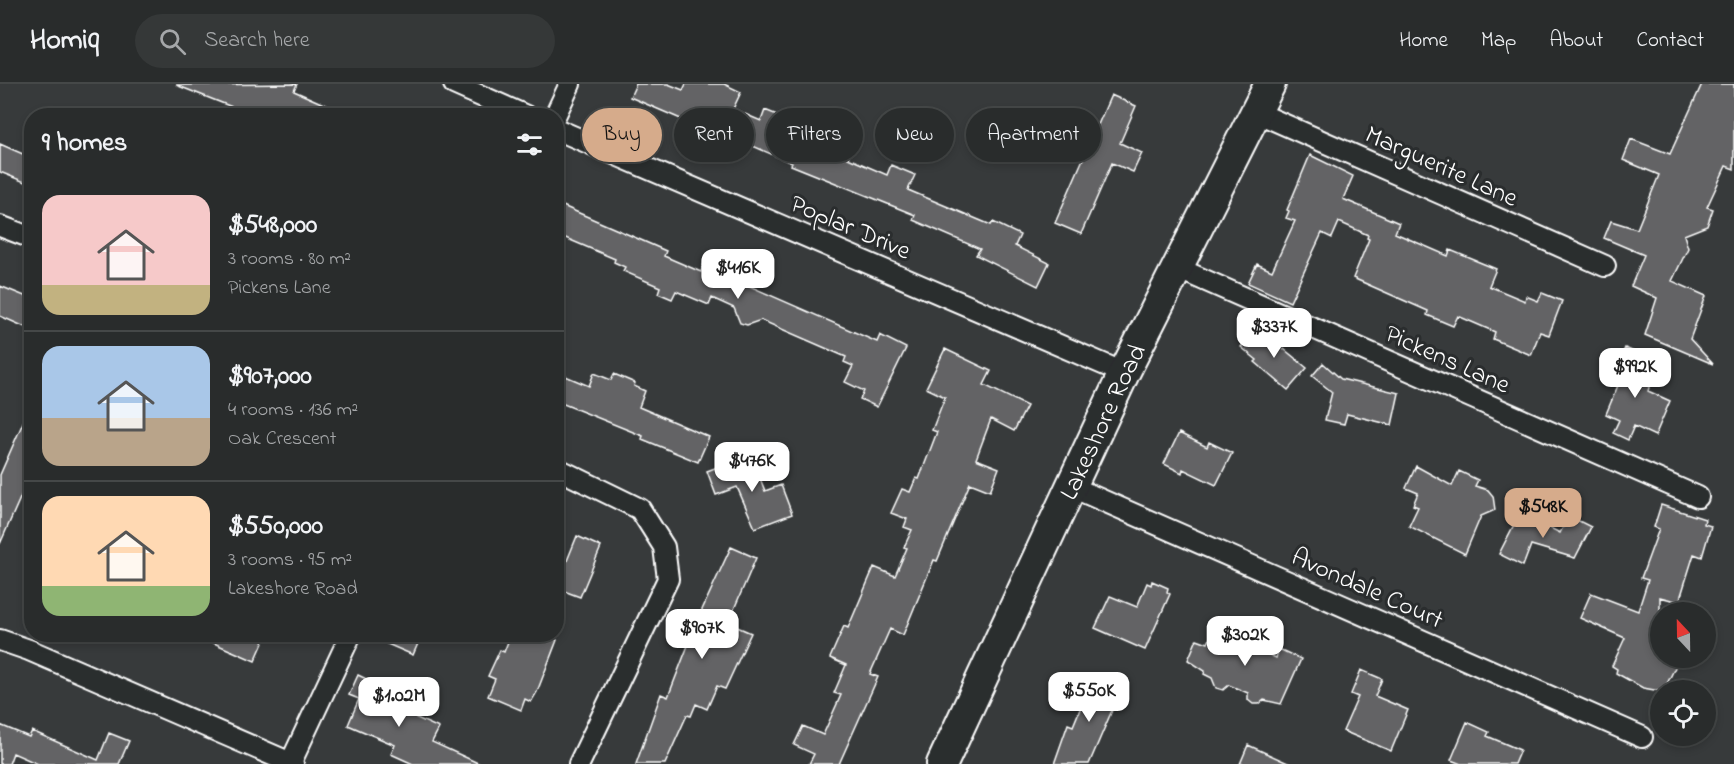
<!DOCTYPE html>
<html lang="en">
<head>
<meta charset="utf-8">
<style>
	:root { --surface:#292c2c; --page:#353838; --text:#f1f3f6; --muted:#a5a7a9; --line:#454848; --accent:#d6ab8b }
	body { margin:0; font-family:"Indie Flower",sans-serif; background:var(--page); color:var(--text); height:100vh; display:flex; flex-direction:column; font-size:22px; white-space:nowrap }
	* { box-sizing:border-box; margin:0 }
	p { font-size:20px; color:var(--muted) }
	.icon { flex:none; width:33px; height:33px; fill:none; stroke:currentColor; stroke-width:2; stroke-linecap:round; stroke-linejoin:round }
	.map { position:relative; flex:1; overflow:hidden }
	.drawer { position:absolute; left:24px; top:24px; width:540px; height:534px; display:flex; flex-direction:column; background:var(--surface); border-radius:24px; box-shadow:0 3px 9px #0003,0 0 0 2px var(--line) }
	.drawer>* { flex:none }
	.hud { position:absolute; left:582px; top:24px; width:570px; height:54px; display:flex; gap:12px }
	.needle { width:39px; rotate:338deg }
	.buttons { position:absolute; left:1650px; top:518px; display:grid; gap:12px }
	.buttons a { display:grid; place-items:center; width:66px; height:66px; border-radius:50%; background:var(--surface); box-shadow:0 3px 9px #0003,0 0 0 2px var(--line); font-size:30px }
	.price { position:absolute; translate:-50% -51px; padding:0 14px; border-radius:12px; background:#fff; color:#222; font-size:20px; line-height:39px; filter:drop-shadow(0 2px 3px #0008) }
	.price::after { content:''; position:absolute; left:50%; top:36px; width:18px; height:14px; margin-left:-9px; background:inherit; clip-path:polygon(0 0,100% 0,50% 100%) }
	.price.selected { background:var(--accent); color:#111 }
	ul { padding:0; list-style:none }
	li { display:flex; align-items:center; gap:18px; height:150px; padding:0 18px }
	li+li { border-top:2px solid var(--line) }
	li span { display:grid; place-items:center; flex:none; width:168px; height:120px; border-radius:18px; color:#555 }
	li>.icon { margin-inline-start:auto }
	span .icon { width:72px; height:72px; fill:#fffc; stroke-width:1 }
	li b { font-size:26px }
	h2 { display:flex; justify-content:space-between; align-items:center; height:72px; padding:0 18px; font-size:26px }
	.chip { padding:0 21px; border-radius:27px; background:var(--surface); box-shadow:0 3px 9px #0003,0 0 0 2px var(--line); font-size:21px; line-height:54px }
	.chip.selected { background:var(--accent); color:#111 }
	header { display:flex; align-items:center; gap:36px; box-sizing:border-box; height:84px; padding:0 30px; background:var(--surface); border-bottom:2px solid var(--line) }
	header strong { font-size:28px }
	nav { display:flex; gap:33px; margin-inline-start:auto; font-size:21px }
	.search { width:420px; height:54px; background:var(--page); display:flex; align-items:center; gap:15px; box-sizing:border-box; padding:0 21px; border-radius:33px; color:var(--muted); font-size:22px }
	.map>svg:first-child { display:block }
	.building { fill:#636465; stroke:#fff; stroke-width:1.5 }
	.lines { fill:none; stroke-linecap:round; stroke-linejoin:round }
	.street-casing { stroke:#fff; stroke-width:24 }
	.primary-casing { stroke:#fff; stroke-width:34 }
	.street { stroke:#2a2d2e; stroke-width:20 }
	.primary { stroke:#2a2d2e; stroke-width:30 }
	.labels { text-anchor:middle; stroke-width:6; stroke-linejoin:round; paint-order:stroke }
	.street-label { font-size:26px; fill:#fff; stroke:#2a2d2e }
</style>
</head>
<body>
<header>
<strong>Homiq</strong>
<div class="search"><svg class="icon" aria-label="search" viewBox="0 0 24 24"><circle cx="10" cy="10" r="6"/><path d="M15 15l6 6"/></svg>Search here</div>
<nav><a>Home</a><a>Map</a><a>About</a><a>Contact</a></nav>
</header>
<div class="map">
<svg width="1734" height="680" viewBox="0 0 1734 680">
	<rect width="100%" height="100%" fill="#373a3b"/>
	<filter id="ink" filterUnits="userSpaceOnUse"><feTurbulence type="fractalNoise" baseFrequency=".0167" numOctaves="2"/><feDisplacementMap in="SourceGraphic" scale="12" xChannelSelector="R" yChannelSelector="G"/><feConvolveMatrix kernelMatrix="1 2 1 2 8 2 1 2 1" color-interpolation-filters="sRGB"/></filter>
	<g filter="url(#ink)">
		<path class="building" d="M297,0L294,7L351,32H242L230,27L232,23L176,1Z
			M636,0H668L683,6L686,0H724L741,8L733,25L761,37L765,26L816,47L823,30L844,39L839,50L855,57L848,74L887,91L891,81L915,91L908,106L991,141L993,138L1020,151L1015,162L1049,179L1038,202L976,171L980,165L913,136L915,131L791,81L792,79L732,53L734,49L694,31L690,39L630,13Z
			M1702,0H1734V85L1726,82L1707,123L1713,125L1707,142L1684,151L1688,164L1672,197L1706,212L1690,255L1713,280L1645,251L1657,214L1631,202L1644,171L1604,154L1611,137L1637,145L1659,91L1623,76L1631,55L1670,70Z
			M1111,11L1136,22L1120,59L1142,69L1133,88L1112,79L1081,150L1055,139Z
			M0,60L32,74V101L0,88Z
			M1310,71L1353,92L1343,115L1399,139L1395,149L1448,172L1450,166L1496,185L1489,202L1525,217L1526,212L1538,217L1542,209L1562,217L1549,251L1540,248L1531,271L1493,255L1495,248L1458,232L1453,242L1427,231L1428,227L1353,194L1369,155L1367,154L1368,151L1339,138L1332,154L1322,149L1290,218L1248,199L1257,180L1272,187L1295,137L1286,134L1289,127L1287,126Z
			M556,119L666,167L664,172L701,188L704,179L723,188L722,190L877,258L880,251L906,264L877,323L860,315L864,307L845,298L853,282L844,278L846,273L761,236L747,241L740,239L734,224L712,214L709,221L676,207L672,215L658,209L660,203L623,187L625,183L614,178L615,175L556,150Z
			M0,202L32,215V227L25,243L0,232Z
			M1256,246L1260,249L1262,247L1307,284L1288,306L1255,278L1257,276L1241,263Z
			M1625,264L1648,274L1639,295L1650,300L1648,307L1670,317L1655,352L1634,342L1628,356L1613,349L1619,336L1606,330L1619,299L1612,295Z
			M945,265L991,287L984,301L1027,322L1014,347L991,335L976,375L999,384L990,407L970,399L937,477L934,476L903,551L890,545L870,590L878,593L839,680H809L814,670L794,661L803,642L823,651L841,611L834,609L846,581L830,574L844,542L848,544L874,483L895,492L907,464L904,463L912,446L904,443L907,435L891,429L902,405L910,408L916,394L919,395L937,348L932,346L945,313L926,304Z
			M1323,279L1341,295L1399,309L1392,341L1347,330L1344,340L1325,336L1332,308L1312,292Z
			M556,288L589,302L594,289L611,296L614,290L635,299L634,302L645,307L639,323L709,353L698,378L642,355L643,352L556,317Z
			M32,318V387L0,460V391Z
			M1179,349L1207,363L1209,358L1232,369L1216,401L1183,385L1182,389L1164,380Z
			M754,379L765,407L781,401L792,430L755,444L737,403L716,411L707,387L723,381L725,386Z
			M1416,382L1452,402L1459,387L1478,396L1475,402L1488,406L1493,412L1495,426L1481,432L1465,470L1409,442L1418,423L1413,421L1418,409L1406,404Z
			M1661,421L1705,435L1704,440L1711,442L1702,473L1694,470L1679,518L1660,513V573H1680L1664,606L1660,607L1643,604L1616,589L1617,585L1612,582L1625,554L1580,534L1591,509L1638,527L1648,496L1641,494L1659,445L1654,443Z
			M1520,429L1560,449L1569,432L1591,443L1575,474L1531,461L1523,482L1499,470Z
			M577,452L601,463L580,513L556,504Z
			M731,463L756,474L728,539L751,549L725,605L717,602L707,625L696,620L691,632L687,631L665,680H636L661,610L668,613L701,528Z
			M1152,497L1168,504L1167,508L1170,510L1145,566L1095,544L1110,512L1137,523L1147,499L1151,501Z
			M1217,539L1239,548L1235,556L1276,574L1279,565L1301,575L1281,620L1264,616L1259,620H1253L1248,616V609L1229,601L1223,606L1216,604L1212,594L1204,590L1205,587L1188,576L1197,555L1208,559Z
			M193,550H267L255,577Z
			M364,550H422L413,571Z
			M511,550H545L557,556L537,608L531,618L525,615L521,626L488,612L495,595L488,592L500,566L504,568Z
			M1361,586L1382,595L1375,612L1408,626L1391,667L1343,647L1358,613L1351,610Z
			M358,591L377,600L375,604L388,609L384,619L439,644L432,658L480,680H413L391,670L395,661L348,641L359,615L349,611Z
			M1094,591L1122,603L1089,680H1054L1068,640L1073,642Z
			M1467,638L1489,648L1487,652L1520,666L1514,680H1461L1451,676Z
			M0,641L29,653L32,647L98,676L109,649L129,657L119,680H38L13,669L9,680H0Z
			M1248,661L1290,680H1240Z"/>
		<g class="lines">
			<defs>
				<path id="street" d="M454,0L526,32
					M1256,28L1605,182
					M555,32L570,0
					M556,45L1124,289
					M0,142L32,154
					M1177,184L1698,413
					M556,384L640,425L664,463L668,495L579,680
					M1072,403L1642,653
					M0,556L29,566L293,680
					M291,678L351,550"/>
				<g id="primary">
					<path id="s1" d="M942,680L1124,289L1270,0"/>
				</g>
			</defs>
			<use href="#street" class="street-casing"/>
			<use href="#primary" class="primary-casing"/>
			<use href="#street" class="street"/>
			<use href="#primary" class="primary"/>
		</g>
	</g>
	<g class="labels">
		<g class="street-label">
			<text transform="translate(1442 81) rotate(24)" y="9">Marguerite Lane</text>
			<text transform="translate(851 142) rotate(23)" y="9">Poplar Drive</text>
			<text transform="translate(1448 274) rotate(24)" y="9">Pickens Lane</text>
			<text dy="9" stroke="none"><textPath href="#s1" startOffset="378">Lakeshore Road</textPath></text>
			<text transform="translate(1368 503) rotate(24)" y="9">Avondale Court</text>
		</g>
	</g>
</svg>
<div class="buttons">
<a><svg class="needle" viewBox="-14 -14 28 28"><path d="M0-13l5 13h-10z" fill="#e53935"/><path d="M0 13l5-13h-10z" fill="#a5a7a9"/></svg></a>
<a><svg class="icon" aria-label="locate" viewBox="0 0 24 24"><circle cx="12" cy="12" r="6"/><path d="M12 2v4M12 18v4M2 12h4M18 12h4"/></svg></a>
</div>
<b class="price" style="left:738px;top:216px">$416K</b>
<b class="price" style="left:1274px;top:275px">$337K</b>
<b class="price" style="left:1635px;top:315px">$992K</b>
<b class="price" style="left:752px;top:409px">$476K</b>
<b class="price selected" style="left:1543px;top:455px">$548K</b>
<b class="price" style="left:702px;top:576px">$907K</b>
<b class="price" style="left:1245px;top:583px">$302K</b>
<b class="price" style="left:1089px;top:639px">$550K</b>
<b class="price" style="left:399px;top:644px">$1.02M</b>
<div class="hud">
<a class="chip selected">Buy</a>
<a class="chip">Rent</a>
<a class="chip">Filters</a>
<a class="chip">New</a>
<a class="chip">Apartment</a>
</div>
<section class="drawer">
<h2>9 homes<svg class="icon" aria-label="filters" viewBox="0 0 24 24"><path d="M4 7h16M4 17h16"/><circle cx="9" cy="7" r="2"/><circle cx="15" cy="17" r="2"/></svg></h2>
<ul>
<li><span style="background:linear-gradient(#f6c9c9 75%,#c2b280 0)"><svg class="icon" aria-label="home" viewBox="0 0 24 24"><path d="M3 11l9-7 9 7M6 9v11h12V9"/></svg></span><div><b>$548,000</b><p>3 rooms · 80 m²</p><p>Pickens Lane</p></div></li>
<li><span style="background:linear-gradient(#a9c7e8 60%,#b9a48a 0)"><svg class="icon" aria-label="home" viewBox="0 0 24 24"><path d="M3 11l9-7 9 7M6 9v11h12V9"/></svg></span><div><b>$907,000</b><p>4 rooms · 136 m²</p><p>Oak Crescent</p></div></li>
<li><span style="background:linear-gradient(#ffd9b3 75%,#8fb573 0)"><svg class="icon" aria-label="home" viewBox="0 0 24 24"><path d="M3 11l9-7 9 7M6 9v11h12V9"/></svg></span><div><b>$550,000</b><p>3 rooms · 95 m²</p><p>Lakeshore Road</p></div></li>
</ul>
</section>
</div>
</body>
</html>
